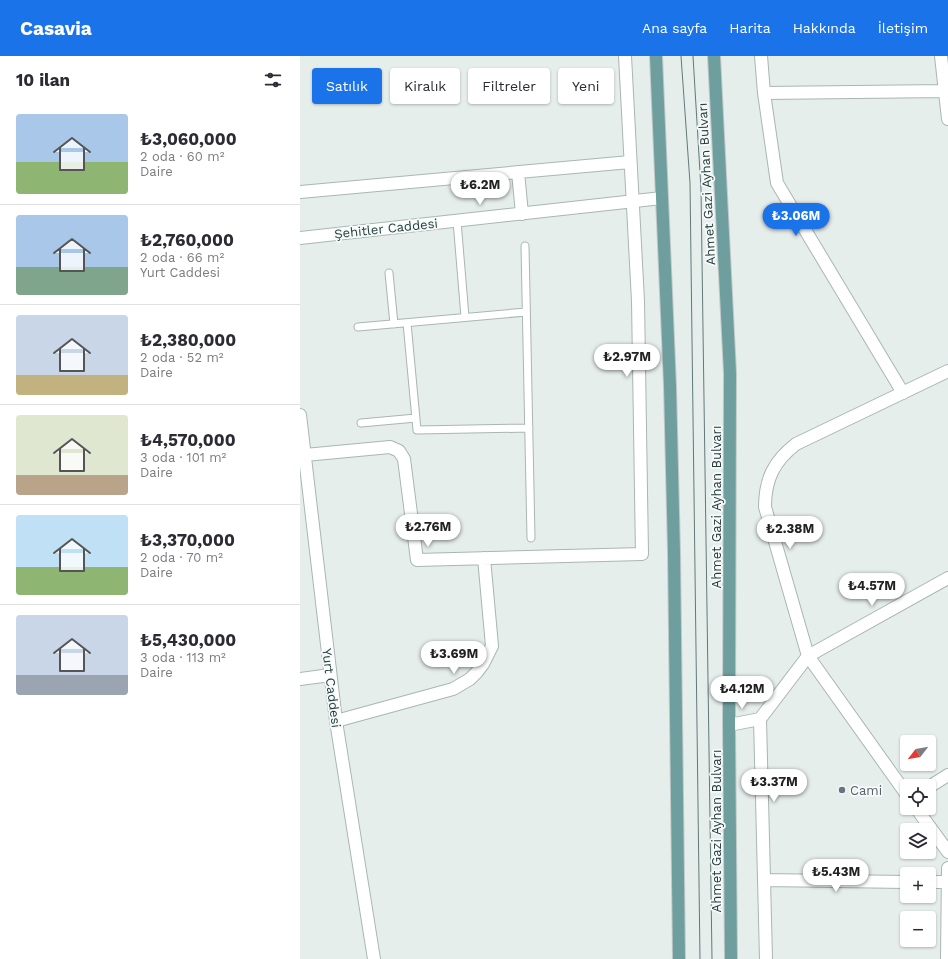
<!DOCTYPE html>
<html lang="tr">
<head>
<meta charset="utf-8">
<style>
	:root { --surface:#fff; --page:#f2f2f3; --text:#2b2b33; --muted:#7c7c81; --line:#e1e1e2; --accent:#1a73e8 }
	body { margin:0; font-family:"Work Sans",sans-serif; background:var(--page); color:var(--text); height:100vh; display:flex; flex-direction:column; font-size:15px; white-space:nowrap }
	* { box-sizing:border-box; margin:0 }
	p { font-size:13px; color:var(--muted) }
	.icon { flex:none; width:22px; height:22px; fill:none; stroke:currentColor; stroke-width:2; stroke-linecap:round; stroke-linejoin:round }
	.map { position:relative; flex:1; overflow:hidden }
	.side { display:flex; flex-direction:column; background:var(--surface); width:300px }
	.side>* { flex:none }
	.top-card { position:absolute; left:12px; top:12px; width:380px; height:36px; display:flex; gap:8px }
	.needle { width:26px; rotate:239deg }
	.buttons { position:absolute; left:600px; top:679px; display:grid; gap:8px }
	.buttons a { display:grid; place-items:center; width:36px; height:36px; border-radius:4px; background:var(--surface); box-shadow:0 1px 3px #0004; font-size:20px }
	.price { position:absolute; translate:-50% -34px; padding:0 9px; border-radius:14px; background:#fff; color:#222; font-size:13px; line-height:26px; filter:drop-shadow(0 1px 2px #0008) }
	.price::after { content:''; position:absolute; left:50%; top:24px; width:12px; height:9px; margin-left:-6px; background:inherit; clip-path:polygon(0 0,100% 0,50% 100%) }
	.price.current { background:var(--accent); color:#fff }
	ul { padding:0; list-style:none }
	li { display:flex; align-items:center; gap:12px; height:100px; padding:0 16px }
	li+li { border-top:1px solid var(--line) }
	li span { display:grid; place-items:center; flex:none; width:112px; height:80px; border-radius:4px; color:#555 }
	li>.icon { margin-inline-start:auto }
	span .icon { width:48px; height:48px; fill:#fffc; stroke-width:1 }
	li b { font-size:17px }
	h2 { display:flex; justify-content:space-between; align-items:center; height:48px; padding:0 16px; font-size:17px }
	.pill { padding:0 14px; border-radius:4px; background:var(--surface); box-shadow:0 1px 3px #0004; font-size:14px; line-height:36px }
	.pill.current { background:var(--accent); color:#fff }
	header { display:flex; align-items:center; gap:24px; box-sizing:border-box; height:56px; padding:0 20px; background:var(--accent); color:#fff }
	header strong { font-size:19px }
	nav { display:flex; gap:22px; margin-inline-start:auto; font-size:14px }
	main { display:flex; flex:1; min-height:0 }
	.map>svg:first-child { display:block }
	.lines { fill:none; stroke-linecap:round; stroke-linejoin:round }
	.service-casing { stroke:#a9b6b4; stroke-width:9 }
	.minor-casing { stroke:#a9b6b4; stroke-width:14 }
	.primary-casing { stroke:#c2c9c9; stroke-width:14 }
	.service { stroke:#fff; stroke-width:7 }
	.minor { stroke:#fff; stroke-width:12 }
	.primary { stroke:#6f9e9f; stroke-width:12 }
	.tram { stroke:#617979; stroke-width:1 }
	.worship-dot { fill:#6b7280; stroke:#f6faf9; stroke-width:1.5 }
	.labels { text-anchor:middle; stroke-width:3.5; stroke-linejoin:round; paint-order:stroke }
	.street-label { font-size:13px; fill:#263e3e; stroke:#f6faf9 }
	.worship-label { font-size:13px; fill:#5b616d; stroke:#f6faf9; text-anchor:start }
</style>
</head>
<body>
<header>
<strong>Casavia</strong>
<nav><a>Ana sayfa</a><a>Harita</a><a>Hakkında</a><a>İletişim</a></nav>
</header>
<main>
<section class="side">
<h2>10 ilan<svg class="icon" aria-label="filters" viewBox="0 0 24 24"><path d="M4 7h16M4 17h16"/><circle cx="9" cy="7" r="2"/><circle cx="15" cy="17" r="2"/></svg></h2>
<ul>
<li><span style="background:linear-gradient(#a9c7e8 60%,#8fb573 0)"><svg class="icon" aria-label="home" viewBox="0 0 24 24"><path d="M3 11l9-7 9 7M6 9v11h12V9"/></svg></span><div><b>₺3,060,000</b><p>2 oda · 60 m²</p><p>Daire</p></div></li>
<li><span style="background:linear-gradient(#a9c7e8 65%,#7fa58c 0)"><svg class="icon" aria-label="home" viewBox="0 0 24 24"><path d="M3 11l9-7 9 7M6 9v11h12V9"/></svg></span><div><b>₺2,760,000</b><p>2 oda · 66 m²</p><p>Yurt Caddesi</p></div></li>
<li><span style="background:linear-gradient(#c9d6e8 75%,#c2b280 0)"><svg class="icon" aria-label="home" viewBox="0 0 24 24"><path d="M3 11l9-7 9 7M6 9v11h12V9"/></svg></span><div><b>₺2,380,000</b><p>2 oda · 52 m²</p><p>Daire</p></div></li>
<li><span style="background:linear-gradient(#dfe7d0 75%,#b9a48a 0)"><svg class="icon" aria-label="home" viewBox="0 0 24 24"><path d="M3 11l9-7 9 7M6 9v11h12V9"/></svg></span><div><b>₺4,570,000</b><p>3 oda · 101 m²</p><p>Daire</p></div></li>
<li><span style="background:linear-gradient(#bfe0f5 65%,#8fb573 0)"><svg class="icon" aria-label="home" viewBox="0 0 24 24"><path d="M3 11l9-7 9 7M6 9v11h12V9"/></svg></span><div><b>₺3,370,000</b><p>2 oda · 70 m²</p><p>Daire</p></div></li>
<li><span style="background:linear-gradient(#c9d6e8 75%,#9aa5b1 0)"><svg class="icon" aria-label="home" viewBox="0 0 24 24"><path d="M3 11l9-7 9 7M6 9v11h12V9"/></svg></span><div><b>₺5,430,000</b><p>3 oda · 113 m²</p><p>Daire</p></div></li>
</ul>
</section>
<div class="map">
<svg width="648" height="903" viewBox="0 0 648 903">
	<rect width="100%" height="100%" fill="#e6eeec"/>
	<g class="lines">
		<defs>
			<path id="service" d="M157,165L165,261
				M225,190L231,482
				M89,217L94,268
				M107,267L117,374L229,372
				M58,271L226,256
				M61,367L116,362"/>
			<path id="minor" d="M461,0L464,37L477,127L603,337
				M641,0L648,63
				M464,37L645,35
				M218,116L222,158
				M0,136L330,106
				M0,182L362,142
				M0,359L36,665L74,903
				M5,399L90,391L99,395L104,403L117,504L342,498L338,245L325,0
				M0,623L30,619
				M36,665L153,633L170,623L177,616L183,608L192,590L184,502
				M429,669L460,663
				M629,731L648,719
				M607,739L508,600L465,451C465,423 474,405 496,388L648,315
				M616,752L648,796
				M464,824L607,826
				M629,826H648
				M466,903L460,663L508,600L648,522
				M647,903L648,812"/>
			<path id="primary" d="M356,0L370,330L374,497L379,903
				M414,0L430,317L429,669L431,903"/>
		</defs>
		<use href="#service" class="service-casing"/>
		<use href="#minor" class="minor-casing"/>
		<use href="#primary" class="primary-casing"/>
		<use href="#service" class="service"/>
		<use href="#minor" class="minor"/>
		<use href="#primary" class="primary"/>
		<path class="tram" d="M381,0L390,127L400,903
			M393,0L401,133L412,903"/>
	</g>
	<circle class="worship-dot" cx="542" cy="734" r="4"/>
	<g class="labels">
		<g class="street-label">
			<text transform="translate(406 128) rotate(-93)" y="5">Ahmet Gazi Ayhan Bulvarı</text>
			<text transform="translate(86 172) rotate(-6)" y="5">Şehitler Caddesi</text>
			<text transform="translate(416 451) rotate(-90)" y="5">Ahmet Gazi Ayhan Bulvarı</text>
			<text transform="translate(32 632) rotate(83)" y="5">Yurt Caddesi</text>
			<text transform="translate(416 775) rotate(-90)" y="5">Ahmet Gazi Ayhan Bulvarı</text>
		</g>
		<g class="worship-label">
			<text x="550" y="739">Cami</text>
		</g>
	</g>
</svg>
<div class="buttons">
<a><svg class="needle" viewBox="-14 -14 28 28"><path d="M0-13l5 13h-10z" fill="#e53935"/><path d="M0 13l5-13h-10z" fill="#7c7c81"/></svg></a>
<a><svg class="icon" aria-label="locate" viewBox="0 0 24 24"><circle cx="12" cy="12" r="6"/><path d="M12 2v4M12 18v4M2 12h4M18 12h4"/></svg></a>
<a><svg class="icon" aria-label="layers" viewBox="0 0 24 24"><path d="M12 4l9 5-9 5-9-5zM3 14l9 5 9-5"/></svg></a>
<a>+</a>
<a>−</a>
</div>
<b class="price" style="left:180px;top:150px">₺6.2M</b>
<b class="price current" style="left:496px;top:181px">₺3.06M</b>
<b class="price" style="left:327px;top:322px">₺2.97M</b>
<b class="price" style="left:128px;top:492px">₺2.76M</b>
<b class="price" style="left:490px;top:494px">₺2.38M</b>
<b class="price" style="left:572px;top:551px">₺4.57M</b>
<b class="price" style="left:154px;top:619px">₺3.69M</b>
<b class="price" style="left:442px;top:654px">₺4.12M</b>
<b class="price" style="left:474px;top:747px">₺3.37M</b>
<b class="price" style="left:536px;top:837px">₺5.43M</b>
<div class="top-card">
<a class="pill current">Satılık</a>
<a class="pill">Kiralık</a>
<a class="pill">Filtreler</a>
<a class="pill">Yeni</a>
</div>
</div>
</main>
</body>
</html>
